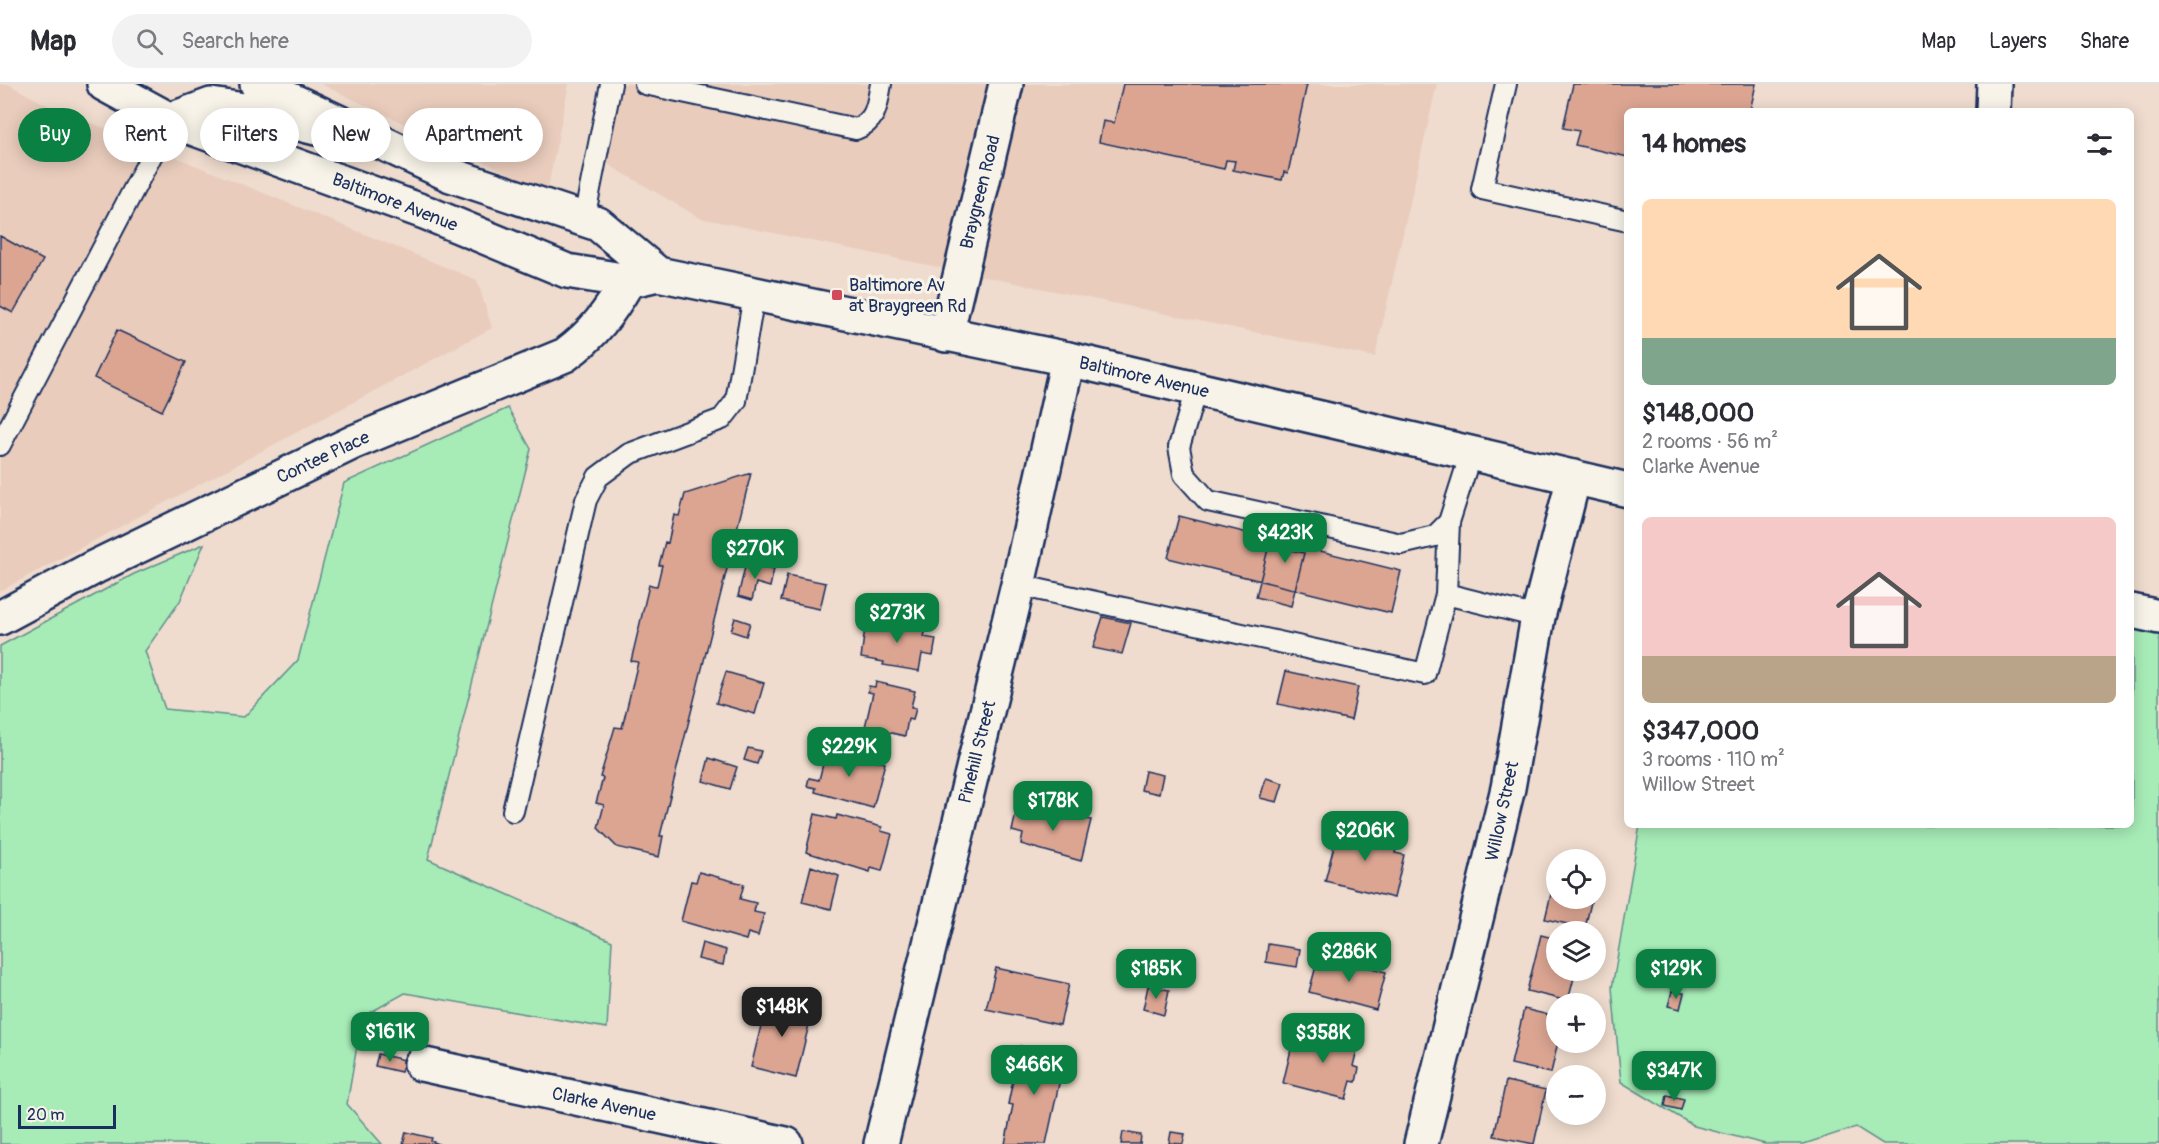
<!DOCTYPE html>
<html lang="en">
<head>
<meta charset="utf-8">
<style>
	:root { --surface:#fff; --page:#f2f2f3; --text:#2b2b33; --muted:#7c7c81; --line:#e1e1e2; --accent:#0b8043 }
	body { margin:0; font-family:Pangolin,sans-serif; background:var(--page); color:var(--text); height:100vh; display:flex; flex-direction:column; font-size:22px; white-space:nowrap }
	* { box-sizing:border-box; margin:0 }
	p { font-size:20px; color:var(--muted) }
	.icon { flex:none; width:33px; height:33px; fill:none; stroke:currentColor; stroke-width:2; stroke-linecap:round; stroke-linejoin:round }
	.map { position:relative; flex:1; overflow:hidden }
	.details { position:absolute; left:1624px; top:24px; width:510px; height:720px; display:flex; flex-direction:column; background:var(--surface); border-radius:9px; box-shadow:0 3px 15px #0003 }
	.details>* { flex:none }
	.hud { position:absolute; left:18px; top:24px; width:570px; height:54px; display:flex; gap:12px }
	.buttons { position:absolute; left:1546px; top:765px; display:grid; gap:12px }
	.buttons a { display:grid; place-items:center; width:60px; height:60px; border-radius:50%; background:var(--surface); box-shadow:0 3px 15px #0003; font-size:30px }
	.scale { position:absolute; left:18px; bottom:15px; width:98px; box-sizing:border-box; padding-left:6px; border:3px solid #1b2f5e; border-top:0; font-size:16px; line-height:21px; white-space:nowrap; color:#1b2f5e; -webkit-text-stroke:4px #f7f3e8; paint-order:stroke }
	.price { position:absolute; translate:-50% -51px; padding:0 14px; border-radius:12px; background:var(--accent); color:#fff; font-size:20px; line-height:39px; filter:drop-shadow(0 2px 3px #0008) }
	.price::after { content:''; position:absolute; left:50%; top:36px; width:18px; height:14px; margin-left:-9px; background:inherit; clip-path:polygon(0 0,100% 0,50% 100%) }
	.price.current { background:#222; color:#fff }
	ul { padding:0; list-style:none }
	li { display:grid; align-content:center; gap:12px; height:318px; padding:0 18px }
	li span { display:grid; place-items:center; height:186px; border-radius:9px; color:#555 }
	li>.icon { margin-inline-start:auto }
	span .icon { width:108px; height:108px; fill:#fffc; stroke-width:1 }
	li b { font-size:26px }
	h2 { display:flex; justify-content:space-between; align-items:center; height:72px; padding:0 18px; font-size:26px }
	.chip { padding:0 21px; border-radius:27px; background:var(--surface); box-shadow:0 3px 15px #0003; font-size:21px; line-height:54px }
	.chip.current { background:var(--accent); color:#fff }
	header { display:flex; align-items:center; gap:36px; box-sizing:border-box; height:84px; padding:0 30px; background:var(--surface); border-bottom:2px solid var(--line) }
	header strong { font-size:28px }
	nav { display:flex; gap:33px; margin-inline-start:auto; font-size:21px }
	.search { width:420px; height:54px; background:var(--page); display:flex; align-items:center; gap:15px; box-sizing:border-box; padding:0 21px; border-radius:33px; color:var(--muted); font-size:22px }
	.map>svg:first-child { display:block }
	.built { fill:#e9ccbc }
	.green { fill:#a7ecb7; stroke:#618e8a; stroke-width:1.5 }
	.building { fill:#dba592; stroke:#1b2f5e; stroke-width:1.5 }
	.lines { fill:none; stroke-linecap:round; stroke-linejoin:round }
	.service-casing { stroke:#1b2f5e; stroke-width:24 }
	.minor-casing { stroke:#1b2f5e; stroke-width:38 }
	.primary-casing { stroke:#1b2f5e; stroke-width:38 }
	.service { stroke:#f7f3e8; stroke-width:20 }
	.minor { stroke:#f7f3e8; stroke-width:33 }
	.primary { stroke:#f7f3e8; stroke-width:33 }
	.poi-dot { fill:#d1495b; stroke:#f7f3e8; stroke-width:2 }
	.labels { text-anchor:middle; stroke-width:6; stroke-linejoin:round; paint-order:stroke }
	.street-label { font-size:18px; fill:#1b2f5e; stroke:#f7f3e8 }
	.poi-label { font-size:18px; fill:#1b2f5e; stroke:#f7f3e8; text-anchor:start }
</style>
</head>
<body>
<header>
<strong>Map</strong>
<div class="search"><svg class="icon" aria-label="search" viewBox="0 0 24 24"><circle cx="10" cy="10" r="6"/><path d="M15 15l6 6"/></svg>Search here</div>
<nav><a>Map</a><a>Layers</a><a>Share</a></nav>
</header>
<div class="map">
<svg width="2159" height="1060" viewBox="0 0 2159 1060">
	<rect width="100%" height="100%" fill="#efdcce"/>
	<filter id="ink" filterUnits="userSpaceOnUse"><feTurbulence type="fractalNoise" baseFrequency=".0167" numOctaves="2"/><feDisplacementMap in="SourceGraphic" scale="12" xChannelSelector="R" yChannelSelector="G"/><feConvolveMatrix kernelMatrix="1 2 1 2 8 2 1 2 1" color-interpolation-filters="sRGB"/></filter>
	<g filter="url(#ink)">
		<path class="built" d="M0,0H8L45,20L477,196L492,244L0,507Z
			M321,0H569L547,108Z
			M607,0H1437L1375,273L700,134L592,71Z"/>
		<path class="green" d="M508,324L531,365L428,775L612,857L607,944L405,909L362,933L347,1020L382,1060H0V562L134,490L204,460L180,517L145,567L165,625L244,633L298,576L344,399Z
			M2132,523L2159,530V1060H1883L1856,1043L1804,1060H1765L1694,1042L1621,998L1612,904L1640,741H2132Z"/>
		<path class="building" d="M1123,0H1307L1288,89L1284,88L1282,96L1233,86L1235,77L1226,76L1224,85L1099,58L1103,37L1114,39Z
			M1573,0H1756L1750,27H1628V73L1575,61L1579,47L1563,44Z
			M0,152L43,176L13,229L0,222Z
			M117,246L186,278L162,327L94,294Z
			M751,389L660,752H663L659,773L617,763L598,744L604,721L596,719L603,694L600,693L615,643L622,644L638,578L631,577L649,501L657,502L662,481H659L665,458L668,459L674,431L679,432L685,410Z
			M1179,432L1401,487L1391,529L1168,474Z
			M1269,461L1304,469L1291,522L1256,513Z
			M746,479L774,485L770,503L756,499L752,516L738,512Z
			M787,491L826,499L820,525L781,517Z
			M1103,533L1131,539L1122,570L1093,564Z
			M735,534L750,539L746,552L731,547Z
			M891,536L927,541L924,553L936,555L933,572L922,570L919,587L883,581L884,578L861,574L866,537L890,540Z
			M1286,587L1358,603L1351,636L1278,620Z
			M726,588L764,599L755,630L716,619Z
			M876,598L915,607L911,623L916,624L913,636L908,635L905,652L865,643L873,609L868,608L869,602L875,603Z
			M748,664L761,667L757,680L744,676Z
			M827,664L885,679L873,724L815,708L816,704L807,702L809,694L819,696Z
			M709,674L737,683L730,705L703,697Z
			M1145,687L1163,691L1159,710L1141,706Z
			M1266,694L1283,699L1277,718L1260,714Z
			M1030,722L1091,736L1081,777L1021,760L1023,750L1012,747L1016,729L1028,732Z
			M815,730L836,735L837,731L882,743L881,747L892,750L882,787L871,784L870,788L806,768Z
			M1339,742L1398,756L1395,769L1404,771L1394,814L1325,797Z
			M811,782L839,792L831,825L802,818Z
			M1557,785V814H1592L1585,844L1545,835Z
			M699,788L744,800L740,815L756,819L754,828L764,830L758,852L748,849L746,856L681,837L691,797L696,798Z
			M1541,851L1557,855V886H1576L1568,917L1527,907Z
			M702,859L726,866L723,881L698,875Z
			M1268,860L1300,865L1297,883L1266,878Z
			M1328,872L1386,888L1376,926L1309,908L1316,882L1325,885Z
			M996,884L1069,900L1060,941L986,925Z
			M1148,902L1169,906L1164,931L1143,925Z
			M1672,907L1684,909L1680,925L1668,922Z
			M768,913L813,924L796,994L751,983Z
			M1524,925L1557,933L1558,958L1551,989L1511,980Z
			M1332,947L1360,954L1353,982L1359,984L1356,998L1351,997L1346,1015L1283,999L1295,949L1330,958Z
			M1020,962L1065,972L1046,1060H1005L1013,1021L1008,1020Z
			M378,970L405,976L401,988L375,982Z
			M1506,997L1546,1006L1534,1060L1494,1052Z
			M1667,1011L1684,1015L1681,1026L1665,1022Z
			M406,1048L432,1054L431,1057L439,1060H403Z
			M1123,1048L1141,1051L1140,1060H1121Z
			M1171,1048L1185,1050L1183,1060L1169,1059Z"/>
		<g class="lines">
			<defs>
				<path id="service" d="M645,0L856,45C877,37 877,20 881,0
					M1506,0L1482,105L1628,137
					M584,135L611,0
					M1196,305L1179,363L1184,390L1208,417L1401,460L1435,452L1449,438L1471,369
					M0,361L170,36
					M1018,501L1425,590L1446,510L1449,438
					M1446,510L1538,533
					M513,727L586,416L598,393L629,370L722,335L736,317L754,211"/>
				<path id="minor" d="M1993,27L1994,0
					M946,251L1006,0
					M0,534L95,483L354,358L565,271C595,249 609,229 628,197
					M421,980L786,1060
					M881,1060L1018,501L1068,275
					M1421,1060L1508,704L1538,533L1574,393"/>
				<path id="primary" d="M104,0L170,36L427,129L567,187L628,197L658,190L1068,275L1628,406
					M257,0L451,91L598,140L658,190
					M170,36L211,21L244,26L316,44
					M2132,527L2159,533"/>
			</defs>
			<use href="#service" class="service-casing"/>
			<use href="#minor" class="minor-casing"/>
			<use href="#primary" class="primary-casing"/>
			<use href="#service" class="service"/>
			<use href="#minor" class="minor"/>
			<use href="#primary" class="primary"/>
		</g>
	</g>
	<rect class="poi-dot" x="831" y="205" width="12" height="12" rx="3"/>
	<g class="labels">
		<g class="street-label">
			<text transform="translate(980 108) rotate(-76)" y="6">Braygreen Road</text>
			<text transform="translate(395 118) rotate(21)" y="6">Baltimore Avenue</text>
			<text transform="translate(1144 293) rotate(13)" y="6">Baltimore Avenue</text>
			<text transform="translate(323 373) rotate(-25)" y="6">Contee Place</text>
			<text transform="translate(977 668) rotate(-76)" y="6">Pinehill Street</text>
			<text transform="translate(1502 727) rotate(-78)" y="6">Willow Street</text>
			<text transform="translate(604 1020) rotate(12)" y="6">Clarke Avenue</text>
		</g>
		<g class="poi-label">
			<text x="849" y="207">Baltimore Av<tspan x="849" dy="21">at Braygreen Rd</tspan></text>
		</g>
	</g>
</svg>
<div class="buttons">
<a><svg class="icon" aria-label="locate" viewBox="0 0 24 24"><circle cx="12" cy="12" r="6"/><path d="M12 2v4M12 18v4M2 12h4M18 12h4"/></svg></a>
<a><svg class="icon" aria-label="layers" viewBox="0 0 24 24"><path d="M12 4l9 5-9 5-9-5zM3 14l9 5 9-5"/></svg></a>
<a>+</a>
<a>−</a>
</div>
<div class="scale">20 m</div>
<b class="price" style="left:1285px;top:480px">$423K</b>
<b class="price" style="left:755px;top:496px">$270K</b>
<b class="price" style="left:897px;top:560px">$273K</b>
<b class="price" style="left:849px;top:694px">$229K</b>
<b class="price" style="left:1053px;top:748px">$178K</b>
<b class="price" style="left:1365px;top:778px">$206K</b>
<b class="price" style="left:1349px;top:899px">$286K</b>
<b class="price" style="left:1156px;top:916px">$185K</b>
<b class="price" style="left:1676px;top:916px">$129K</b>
<b class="price current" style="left:782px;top:954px">$148K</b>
<b class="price" style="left:390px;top:979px">$161K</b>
<b class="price" style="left:1323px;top:980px">$358K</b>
<b class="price" style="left:1034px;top:1012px">$466K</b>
<b class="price" style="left:1674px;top:1018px">$347K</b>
<div class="hud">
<a class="chip current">Buy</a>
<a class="chip">Rent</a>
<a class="chip">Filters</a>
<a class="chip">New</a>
<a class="chip">Apartment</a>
</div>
<section class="details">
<h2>14 homes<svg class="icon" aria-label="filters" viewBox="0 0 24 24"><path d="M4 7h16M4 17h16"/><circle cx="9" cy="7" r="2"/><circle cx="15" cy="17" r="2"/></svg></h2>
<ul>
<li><span style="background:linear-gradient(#ffd9b3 75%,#7fa58c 0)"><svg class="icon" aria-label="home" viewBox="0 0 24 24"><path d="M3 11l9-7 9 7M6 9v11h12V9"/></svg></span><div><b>$148,000</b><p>2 rooms · 56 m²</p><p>Clarke Avenue</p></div></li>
<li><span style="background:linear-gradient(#f6c9c9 75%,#b9a48a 0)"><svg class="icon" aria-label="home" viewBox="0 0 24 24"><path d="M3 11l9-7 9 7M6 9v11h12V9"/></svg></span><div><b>$347,000</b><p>3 rooms · 110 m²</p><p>Willow Street</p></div></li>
</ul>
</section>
</div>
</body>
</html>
